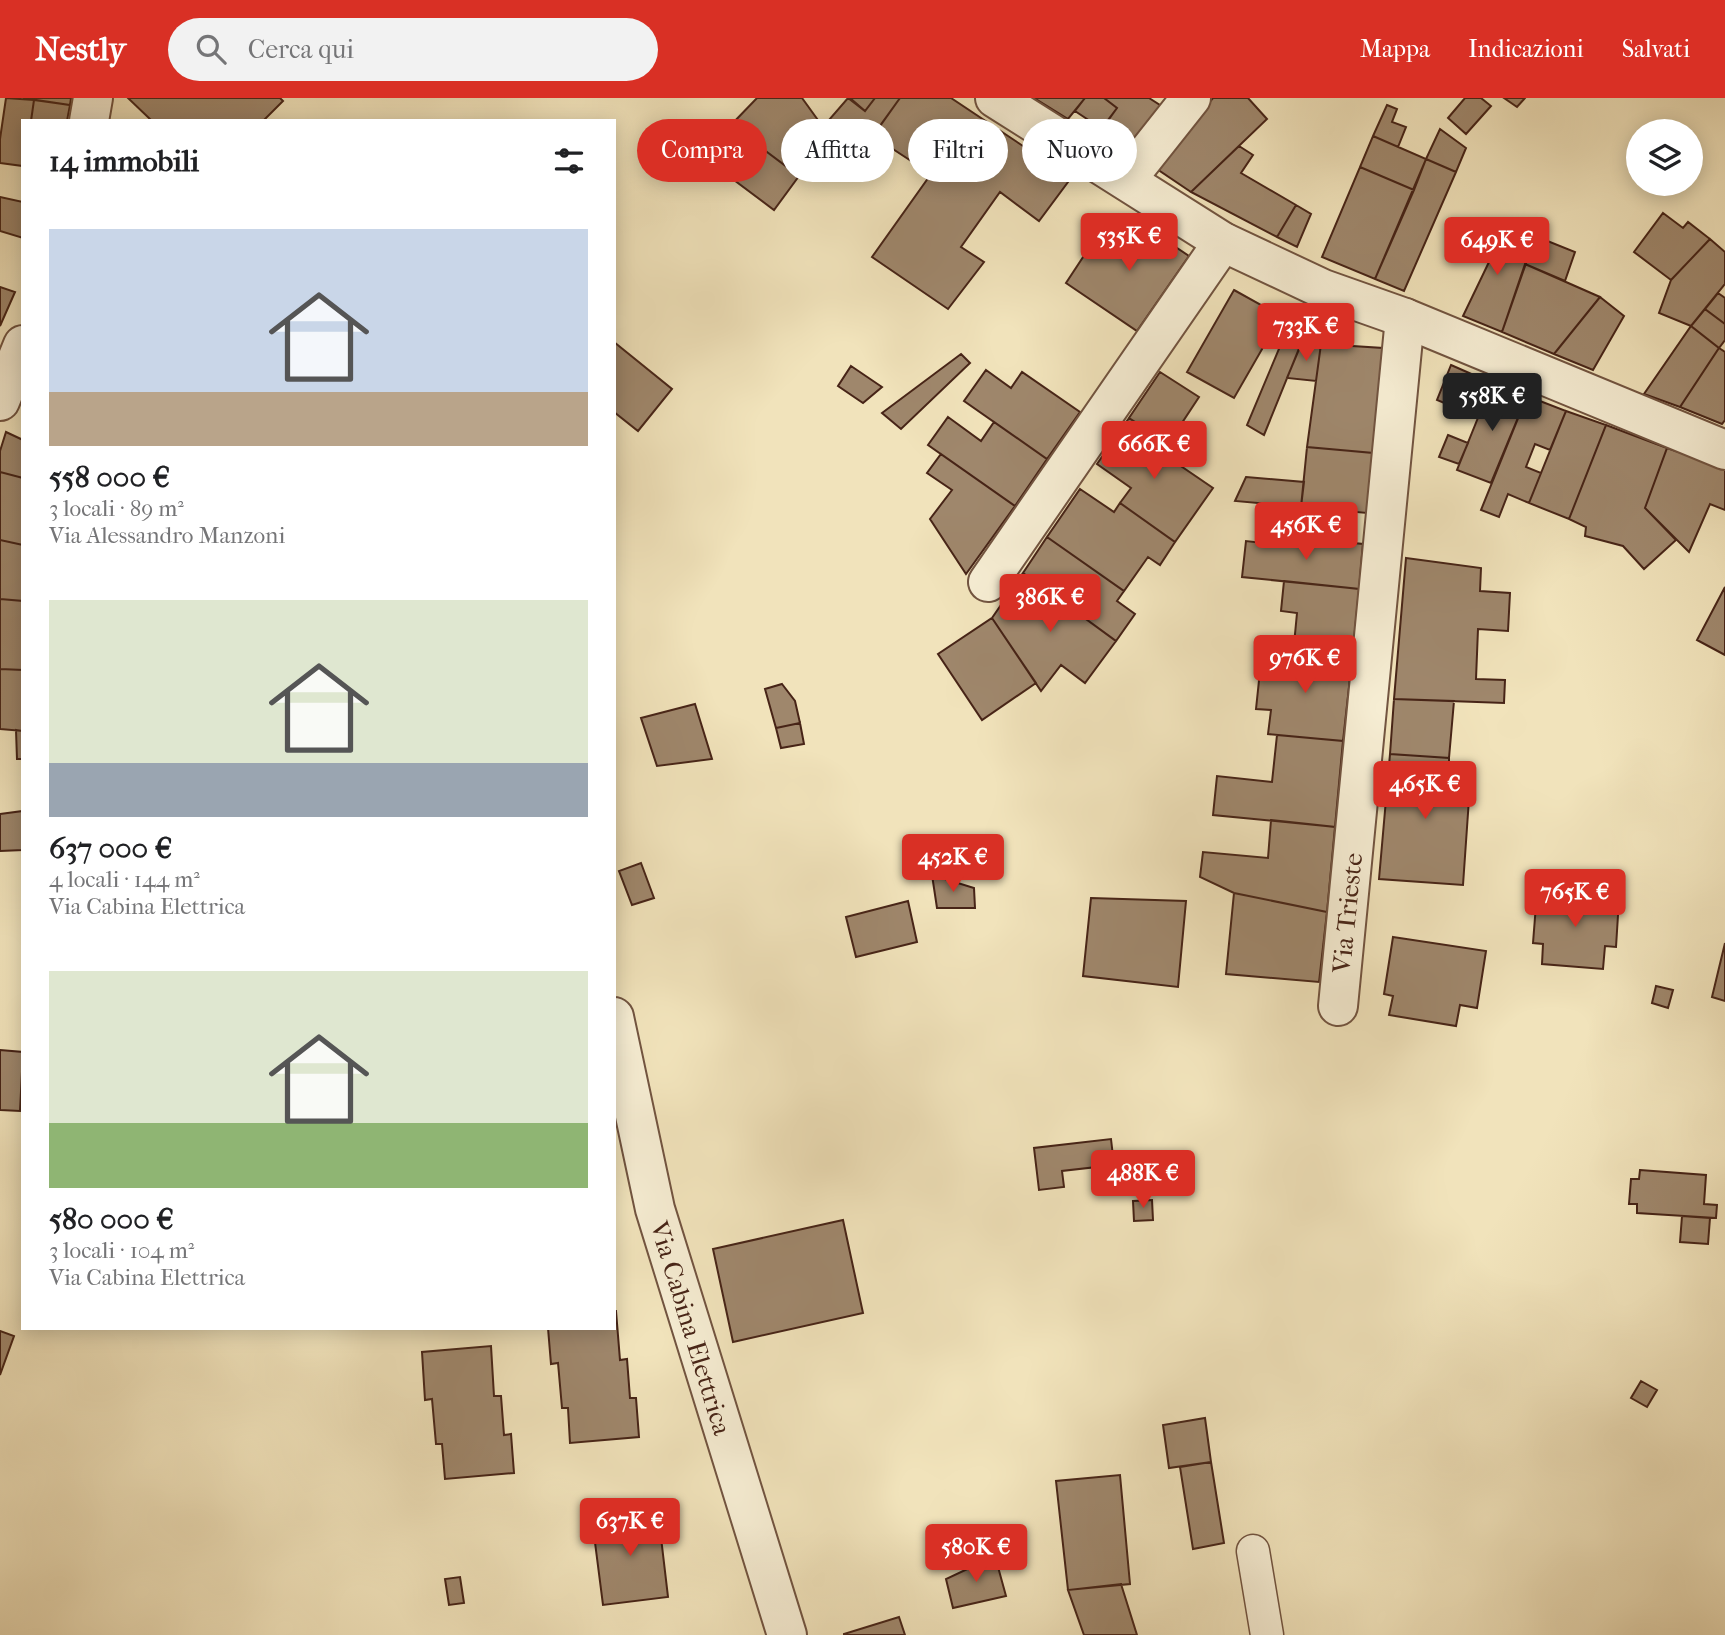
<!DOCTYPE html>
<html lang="it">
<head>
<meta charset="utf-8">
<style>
	:root { --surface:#fff; --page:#f2f2f2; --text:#202124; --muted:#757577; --accent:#d93025 }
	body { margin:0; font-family:"IM FELL French Canon",serif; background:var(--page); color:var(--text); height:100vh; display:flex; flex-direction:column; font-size:26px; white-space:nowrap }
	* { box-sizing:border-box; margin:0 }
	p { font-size:23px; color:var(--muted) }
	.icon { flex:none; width:38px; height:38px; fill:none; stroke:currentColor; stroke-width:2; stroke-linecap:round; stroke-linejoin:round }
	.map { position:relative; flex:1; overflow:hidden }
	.sheet { position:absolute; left:21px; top:21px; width:595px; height:1211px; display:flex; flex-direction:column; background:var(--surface); border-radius:0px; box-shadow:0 4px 18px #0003 }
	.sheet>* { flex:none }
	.banner { position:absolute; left:637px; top:21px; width:665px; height:63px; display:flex; gap:14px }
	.tools { position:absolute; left:1626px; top:21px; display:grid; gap:14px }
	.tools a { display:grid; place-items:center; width:77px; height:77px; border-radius:50%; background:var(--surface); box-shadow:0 4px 18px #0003; font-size:35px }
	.price { position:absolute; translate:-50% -60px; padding:0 16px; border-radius:7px; background:var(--accent); color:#fff; font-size:23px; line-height:46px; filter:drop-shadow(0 2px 4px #0008) }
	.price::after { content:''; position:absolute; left:50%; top:42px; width:21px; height:16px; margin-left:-10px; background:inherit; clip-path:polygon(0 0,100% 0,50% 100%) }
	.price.on { background:#222; color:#fff }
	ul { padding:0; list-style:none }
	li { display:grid; align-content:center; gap:14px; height:371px; padding:0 28px }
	li span { display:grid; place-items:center; height:217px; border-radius:0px; color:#555 }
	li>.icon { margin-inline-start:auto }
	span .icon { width:126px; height:126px; fill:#fffc; stroke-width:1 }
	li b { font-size:30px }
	h2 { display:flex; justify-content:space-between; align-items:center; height:84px; padding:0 28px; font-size:30px }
	.chip { padding:0 24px; border-radius:32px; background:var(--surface); box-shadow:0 4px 18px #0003; font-size:24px; line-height:63px }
	.chip.on { background:var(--accent); color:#fff }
	header { display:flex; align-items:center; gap:42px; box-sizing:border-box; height:98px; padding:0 35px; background:var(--accent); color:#fff }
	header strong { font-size:33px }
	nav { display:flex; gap:38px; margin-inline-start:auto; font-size:24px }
	.search { width:490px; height:63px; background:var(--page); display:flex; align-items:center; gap:18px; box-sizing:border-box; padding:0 24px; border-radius:38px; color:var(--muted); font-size:26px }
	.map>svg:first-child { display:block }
	.building { fill:#9f876c; stroke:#472417; stroke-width:2 }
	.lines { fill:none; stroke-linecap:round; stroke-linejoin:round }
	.pedestrian-casing { stroke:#725440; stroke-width:35 }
	.minor-casing { stroke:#725440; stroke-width:42 }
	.tertiary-casing { stroke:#725440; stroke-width:42 }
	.pedestrian { stroke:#f6edd3; stroke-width:32 }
	.minor { stroke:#f6edd3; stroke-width:38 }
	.tertiary { stroke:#f6edd3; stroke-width:38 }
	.labels { text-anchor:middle; stroke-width:5; stroke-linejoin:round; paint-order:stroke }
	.street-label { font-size:26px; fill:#472417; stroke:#f6edd3 }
</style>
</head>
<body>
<header>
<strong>Nestly</strong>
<div class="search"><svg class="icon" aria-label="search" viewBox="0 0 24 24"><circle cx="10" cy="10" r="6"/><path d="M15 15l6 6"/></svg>Cerca qui</div>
<nav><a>Mappa</a><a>Indicazioni</a><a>Salvati</a></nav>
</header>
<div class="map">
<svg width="1725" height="1537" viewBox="0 0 1725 1537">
	<rect width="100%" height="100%" fill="#f1e3bb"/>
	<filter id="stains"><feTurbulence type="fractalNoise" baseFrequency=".00286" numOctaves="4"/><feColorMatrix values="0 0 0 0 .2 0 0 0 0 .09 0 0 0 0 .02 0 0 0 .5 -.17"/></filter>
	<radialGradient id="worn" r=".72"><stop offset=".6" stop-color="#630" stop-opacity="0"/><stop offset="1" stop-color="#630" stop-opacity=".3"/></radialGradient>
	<path class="building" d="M6,0L34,2L31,23H23V68L0,65V41Z
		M23,0H71L70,7Z
		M128,0H280L283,3L263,23H152Z
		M757,0H802L823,29L848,0L865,13L875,0H900L851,68L811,41L791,72L731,27Z
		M850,0H875L865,13Z
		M900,0H951L1071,80L1039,123L1000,94L961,149L984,164L948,211L872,159L931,76L873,38Z
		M1034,0H1085L1068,21Z
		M1085,0H1104L1117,10L1102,31L1075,13Z
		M1104,0H1149L1163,9L1131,51L1099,34L1117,10Z
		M1213,0H1248L1267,21L1191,94L1154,69Z
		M1465,0H1481L1491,8L1466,36L1448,20Z
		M1504,0H1525L1517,9Z
		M34,2L70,7L67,23H31Z
		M1387,7L1397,11L1392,24L1406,29L1398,49L1373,38Z
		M1440,31L1466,50L1456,74L1426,61Z
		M1373,38L1426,61L1414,92L1360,69Z
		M759,48L799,78L774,112L734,82Z
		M1239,48L1253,57L1241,75L1296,107L1277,139L1191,94Z
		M1426,61L1456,74L1404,193L1375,181Z
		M1360,69L1414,92L1375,181L1322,159Z
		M0,99L23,104V140L0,133Z
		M1296,107L1311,116L1297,149L1277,139Z
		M1663,115L1683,130L1688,124L1710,141L1671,182L1634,154Z
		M1128,117L1189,158L1137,233L1066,185L1091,147L1103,154Z
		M1487,122L1531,151L1502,234L1463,218L1489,164L1472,152Z
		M1535,138L1575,154L1565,183L1525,166Z
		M1710,141L1725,154V186L1691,228L1659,215L1671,182Z
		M1525,166L1600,199L1554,256L1502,234Z
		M0,189L15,194L0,228Z
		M1234,192L1281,218L1234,300L1187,274Z
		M1718,195L1725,200V226L1705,211Z
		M1600,199L1624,218L1593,272L1554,256Z
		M1705,211L1725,226V242L1719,250L1691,228Z
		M1289,227L1307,231L1264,337L1247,327Z
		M1691,228L1719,250L1680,309L1644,296Z
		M614,244L672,291L638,333L614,314Z
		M1302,244L1321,246L1316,283L1287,280Z
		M1321,246L1383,250L1373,355L1307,349Z
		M1719,250L1725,254V322L1722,326L1680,309Z
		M961,256L970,265L901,331L882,315Z
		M1451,267L1492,285L1478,319L1437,302Z
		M851,268L882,289L863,305L838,288Z
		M986,272L1011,290L1022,274L1080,314L1047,361L964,303Z
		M1160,274L1199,299L1168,346L1129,320Z
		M1492,285L1527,298L1491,385L1457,372Z
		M1527,298L1566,313L1550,352L1535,346L1526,369L1541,375L1529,405L1508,396L1499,419L1481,412Z
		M1566,313L1606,327L1569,421L1529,405Z
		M948,319L981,343L994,324L1047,361L1015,408L928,347Z
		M1129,320L1160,340L1153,349L1213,390L1175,444L1120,405L1131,390L1097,366Z
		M1606,327L1667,350L1645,410L1676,442L1644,471L1623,448L1585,438L1586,429L1569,421Z
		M6,334L23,342V380L0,374V353Z
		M1448,337L1468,345L1459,366L1439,359Z
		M1307,349L1373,355L1367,415L1301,409Z
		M1667,350L1725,370V412L1710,406L1689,454L1645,410Z
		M941,356L1015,408L966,476L930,421L952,392L927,375Z
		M0,374L23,380V447L0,442Z
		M1246,379L1304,384L1301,409L1235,403Z
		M1080,391L1114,414L1120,405L1175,444L1160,467L1148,459L1124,493L1047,439Z
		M1047,439L1124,493L1117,503L1135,516L1116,543L1023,475Z
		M1292,439L1363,446L1359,491L1242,479L1246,443L1291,448Z
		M0,442L23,447V503L0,501Z
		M1406,460L1481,470L1480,493L1510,495L1508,533L1478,531L1476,581L1505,582L1504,605L1394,601Z
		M1023,475L1116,543L1085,585L1061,567L1041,593L992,520Z
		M1284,483L1359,491L1352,562L1293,557L1297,515L1281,513Z
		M1725,489V557L1697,542Z
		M0,501L23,503V572L0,571Z
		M992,520L1036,585L982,622L938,556Z
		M1262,554L1352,562L1343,643L1268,636L1271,612L1256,611Z
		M0,571L23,572V633L0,631Z
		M782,586L795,603L800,625L776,630L765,591Z
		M1394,601L1454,603L1449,660L1390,656Z
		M695,606L712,661L657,668L641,620Z
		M800,625L804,646L781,650L776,630Z
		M16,632L23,633V661H17Z
		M1277,637L1343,643L1335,729L1213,717L1217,678L1272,684Z
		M1390,656L1449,660V670L1471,672L1463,787L1379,781Z
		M23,713V752L0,753V716Z
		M1271,722L1335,729L1327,814L1234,795L1200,779L1203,754L1268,760Z
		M641,765L654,800L632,807L619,773Z
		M932,777L974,790L975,810H937Z
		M1537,794L1619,801L1616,849L1605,848L1603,871L1542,866L1543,846L1533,845Z
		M1234,795L1327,814L1319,884L1226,876Z
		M1091,800L1186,803L1178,889L1083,878Z
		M908,803L917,844L856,859L846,819Z
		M1393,839L1486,853L1477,910L1460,907L1456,928L1389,917L1393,898L1384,896Z
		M1725,845V903L1712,899Z
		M1656,888L1673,892L1668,910L1652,905Z
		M0,952L23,954L20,1013L0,1012Z
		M1111,1041L1114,1067L1062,1073L1064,1089L1039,1092L1034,1050Z
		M1640,1072L1706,1077L1704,1106L1717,1107L1716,1120L1637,1115V1106H1629L1631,1081H1639Z
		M1152,1102L1153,1122L1134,1123L1133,1103Z
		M1682,1118L1710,1120L1708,1146L1680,1144Z
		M843,1122L863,1215L733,1244L713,1151Z
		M614,1213H616L620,1262L627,1261L630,1300H636L639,1339L570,1345L568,1310H562L558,1265L551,1266L548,1230H614Z
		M0,1233L14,1238L0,1277Z
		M491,1248L494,1298H501L504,1337L511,1336L514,1375L445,1381L442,1346H436L432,1301L425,1302L422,1254Z
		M1641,1283L1657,1292L1647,1309L1631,1300Z
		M1205,1320L1211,1364L1169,1370L1163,1327Z
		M1211,1364L1224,1445L1193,1451L1180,1369Z
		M1120,1377L1130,1486L1068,1492L1056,1383Z
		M658,1414L668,1499L603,1507L592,1421Z
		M995,1458L1006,1498L953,1510L946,1481Z
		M460,1479L464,1505L449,1507L445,1481Z
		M1121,1486L1137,1537H1084L1068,1492Z
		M899,1519L905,1537H844V1536Z"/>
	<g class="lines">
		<defs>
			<path id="pedestrian" d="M1253,1453L1267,1537"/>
			<path id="minor" d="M1126,82L1191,0
				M988,484L1223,144
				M1338,908L1405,220"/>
			<path id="tertiary" d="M995,0L1223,144L1323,191L1405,220L1725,352
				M89,23L93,0
				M0,303L23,247
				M614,919L655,1111L787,1537"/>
		</defs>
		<use href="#pedestrian" class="pedestrian-casing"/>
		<use href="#minor" class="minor-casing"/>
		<use href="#tertiary" class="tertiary-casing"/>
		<use href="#pedestrian" class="pedestrian"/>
		<use href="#minor" class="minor"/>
		<use href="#tertiary" class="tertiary"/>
	</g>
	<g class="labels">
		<g class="street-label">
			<text transform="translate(1347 815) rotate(-84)" y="9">Via Trieste</text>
			<text transform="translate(691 1230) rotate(73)" y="9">Via Cabina Elettrica</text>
		</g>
	</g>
	<rect width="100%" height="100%" filter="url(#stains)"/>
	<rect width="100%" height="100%" fill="url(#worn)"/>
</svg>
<div class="tools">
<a><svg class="icon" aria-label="layers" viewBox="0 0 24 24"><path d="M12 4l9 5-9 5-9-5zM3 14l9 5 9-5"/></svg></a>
</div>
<b class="price" style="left:1129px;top:175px">535K €</b>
<b class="price" style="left:1497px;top:179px">649K €</b>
<b class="price" style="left:1306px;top:265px">733K €</b>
<b class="price on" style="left:1492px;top:335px">558K €</b>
<b class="price" style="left:1154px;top:383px">666K €</b>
<b class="price" style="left:1306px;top:464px">456K €</b>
<b class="price" style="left:1050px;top:536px">386K €</b>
<b class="price" style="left:1305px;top:597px">976K €</b>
<b class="price" style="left:1425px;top:723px">465K €</b>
<b class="price" style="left:953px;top:796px">452K €</b>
<b class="price" style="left:1575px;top:831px">765K €</b>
<b class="price" style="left:1143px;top:1112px">488K €</b>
<b class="price" style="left:630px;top:1460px">637K €</b>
<b class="price" style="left:976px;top:1486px">580K €</b>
<div class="banner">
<a class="chip on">Compra</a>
<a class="chip">Affitta</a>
<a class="chip">Filtri</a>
<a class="chip">Nuovo</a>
</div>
<section class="sheet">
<h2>14 immobili<svg class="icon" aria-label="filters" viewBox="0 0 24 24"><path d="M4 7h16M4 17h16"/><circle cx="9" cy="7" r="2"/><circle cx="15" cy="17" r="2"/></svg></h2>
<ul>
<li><span style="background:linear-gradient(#c9d6e8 75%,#b9a48a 0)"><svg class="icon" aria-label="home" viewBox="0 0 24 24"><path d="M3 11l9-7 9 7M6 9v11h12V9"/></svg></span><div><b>558 000 €</b><p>3 locali · 89 m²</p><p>Via Alessandro Manzoni</p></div></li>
<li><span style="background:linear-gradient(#dfe7d0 75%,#9aa5b1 0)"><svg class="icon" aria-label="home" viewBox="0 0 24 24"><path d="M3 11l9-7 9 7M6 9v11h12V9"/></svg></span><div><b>637 000 €</b><p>4 locali · 144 m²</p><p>Via Cabina Elettrica</p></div></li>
<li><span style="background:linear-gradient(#dfe7d0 70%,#8fb573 0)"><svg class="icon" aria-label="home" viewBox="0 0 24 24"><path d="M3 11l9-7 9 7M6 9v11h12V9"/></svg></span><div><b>580 000 €</b><p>3 locali · 104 m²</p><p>Via Cabina Elettrica</p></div></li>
</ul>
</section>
</div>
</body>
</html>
